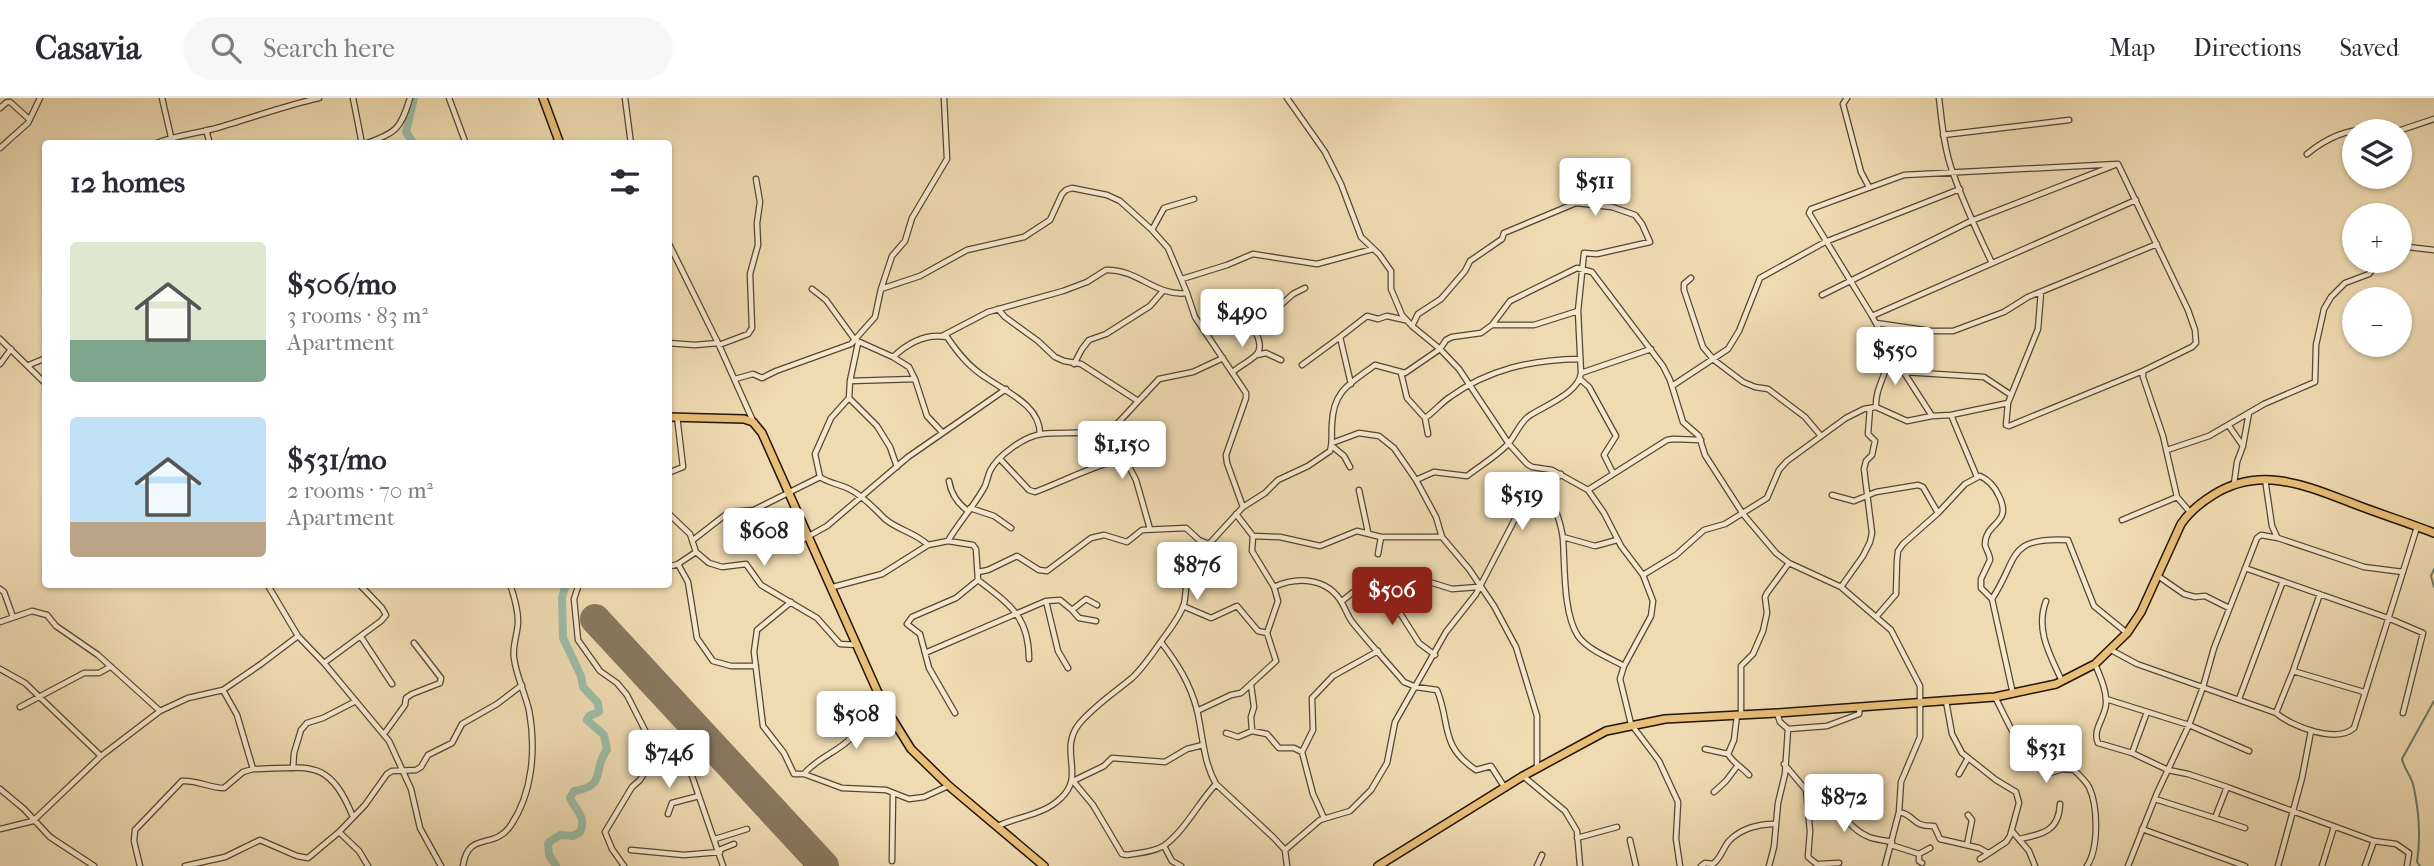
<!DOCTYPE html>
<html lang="en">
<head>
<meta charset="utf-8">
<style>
	:root { --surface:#fff; --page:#f7f7f7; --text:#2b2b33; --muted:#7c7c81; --line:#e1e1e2; --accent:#8f2418 }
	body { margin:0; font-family:"IM FELL French Canon",serif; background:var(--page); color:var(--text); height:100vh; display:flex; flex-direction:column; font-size:26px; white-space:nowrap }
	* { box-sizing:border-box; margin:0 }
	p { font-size:23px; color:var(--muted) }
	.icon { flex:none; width:38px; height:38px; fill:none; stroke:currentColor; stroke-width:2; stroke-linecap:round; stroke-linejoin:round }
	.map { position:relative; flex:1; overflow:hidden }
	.panel { position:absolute; left:42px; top:42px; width:630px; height:448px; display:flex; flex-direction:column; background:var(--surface); border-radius:7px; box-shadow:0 2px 5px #0004 }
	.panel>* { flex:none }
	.controls { position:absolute; left:2342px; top:21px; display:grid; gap:14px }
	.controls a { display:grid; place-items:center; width:70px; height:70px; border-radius:50%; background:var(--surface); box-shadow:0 2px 5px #0004; font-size:35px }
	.price { position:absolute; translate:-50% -60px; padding:0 16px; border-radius:7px; background:#fff; color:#222; font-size:23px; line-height:46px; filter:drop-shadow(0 2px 4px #0008) }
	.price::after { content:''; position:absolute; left:50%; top:42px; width:21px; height:16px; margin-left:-10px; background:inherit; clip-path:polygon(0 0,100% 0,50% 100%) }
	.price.current { background:var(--accent); color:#fff }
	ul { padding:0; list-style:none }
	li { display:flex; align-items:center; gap:21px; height:175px; padding:0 28px }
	li span { display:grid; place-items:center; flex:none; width:196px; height:140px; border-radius:7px; color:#555 }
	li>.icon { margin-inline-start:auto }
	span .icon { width:84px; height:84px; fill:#fffc; stroke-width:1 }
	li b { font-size:30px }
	h2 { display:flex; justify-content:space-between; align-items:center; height:84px; padding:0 28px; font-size:30px }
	header { display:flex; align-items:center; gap:42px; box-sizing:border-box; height:98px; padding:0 35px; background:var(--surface); border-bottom:2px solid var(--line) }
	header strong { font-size:33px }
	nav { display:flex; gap:38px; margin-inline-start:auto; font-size:24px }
	.search { width:490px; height:63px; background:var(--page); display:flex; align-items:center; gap:18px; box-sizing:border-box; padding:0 24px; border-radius:38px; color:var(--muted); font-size:26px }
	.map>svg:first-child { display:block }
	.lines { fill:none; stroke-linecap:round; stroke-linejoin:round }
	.stream { stroke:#6a7967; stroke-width:2 }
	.river { stroke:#9bbca6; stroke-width:8 }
	.runway { stroke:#88785e; stroke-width:30 }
	.minor-casing { stroke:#544633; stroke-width:7 }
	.primary-casing { stroke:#211409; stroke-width:10 }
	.minor { stroke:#f5e8cd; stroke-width:4.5 }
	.primary { stroke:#e8be79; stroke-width:7 }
</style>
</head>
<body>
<header>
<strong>Casavia</strong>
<div class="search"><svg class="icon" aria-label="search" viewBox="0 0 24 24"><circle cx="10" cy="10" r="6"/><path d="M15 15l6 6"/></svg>Search here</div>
<nav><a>Map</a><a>Directions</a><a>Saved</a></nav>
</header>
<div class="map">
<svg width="2434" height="768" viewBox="0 0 2434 768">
	<rect width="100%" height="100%" fill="#efdbb2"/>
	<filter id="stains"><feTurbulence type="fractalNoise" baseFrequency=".00286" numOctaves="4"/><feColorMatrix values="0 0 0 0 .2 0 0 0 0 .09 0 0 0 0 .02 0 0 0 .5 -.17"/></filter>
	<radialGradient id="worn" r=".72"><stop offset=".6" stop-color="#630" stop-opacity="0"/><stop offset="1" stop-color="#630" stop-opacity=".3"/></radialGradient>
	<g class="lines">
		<path class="stream" d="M2434,471L2431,478L2434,489
			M2420,768L2417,764C2421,738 2419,712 2413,686C2410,677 2404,670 2402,661L2434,603"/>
		<path class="river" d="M414,46L406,34L414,0
			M556,768L549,757L548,745L560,737L573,738L580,734C587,720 576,712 570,700L574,693C608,688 592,670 607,652L604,637L587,622L589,618L599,614L598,605L583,589L581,578L563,540L562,500L566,486"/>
		<path class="runway" d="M595,521L824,768"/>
		<defs>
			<path id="minor" d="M162,0L171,39
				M353,0L362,46
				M449,0L466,46
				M625,0L631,46
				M1287,0L1325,54L1341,86L1361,139L1379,156L1391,173V191L1402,217L1412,228L1440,251L1459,271L1509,346L1527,366L1532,369L1552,372L1588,392L1604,415L1621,448L1643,477L1653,503L1651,518L1624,568L1620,581L1631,626L1659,663L1678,704L1676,741L1680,768
				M1847,0L1843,6L1861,74L1869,89
				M1939,0C1942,25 1944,51 1953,75C1964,106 1978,136 1992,165
				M0,10L7,4H10L29,21
				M206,32L210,46
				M2398,33L2434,21
				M1943,37L2069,22
				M154,46C173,38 193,36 213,31C249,21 283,8 319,0
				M365,46C396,34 400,33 410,0
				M0,50L28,25L40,0
				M2307,56C2328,39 2351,28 2378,33
				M1152,132L1164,110L1194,101
				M668,144L719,247L753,323
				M2399,148L2434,152
				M1691,180L1684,186V192L1703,249L1714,262L1743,284L1755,289L1768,291L1805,319L1821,338
				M1182,181L1227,167L1253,156L1317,166L1373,151
				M812,191L826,202L855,242L893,259L909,269L915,281L927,318L942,334
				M881,191L892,158L905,143L912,120L947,61L944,0
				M2041,194L2038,231L2008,305L2006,327L2009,328L2143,273
				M1822,197L1971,123L2115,67
				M998,211L1005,219L1038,243L1055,259L1064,263L1081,266L1138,303
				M1872,218L2136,102
				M1876,225L1931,233H1953L2004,214L2028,199L2157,146
				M1492,227L1510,203L1577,170L1592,174L1663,268L1670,282L1683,324L1699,338L1705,357L1743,416L1776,455L1789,465L1841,489L1891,532L1920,588V639L1901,684L1899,714L1885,768
				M1412,228L1418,216L1441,201L1465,173L1470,163L1502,141L1504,135L1576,105L1612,109L1635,117L1642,126L1650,144L1597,156L1584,155L1578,213L1581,275C1579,295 1544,308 1529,318C1518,326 1515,340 1506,348C1495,359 1480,368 1467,378L1434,374L1416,382
				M1255,230L1293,196L1305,190
				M942,238L988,214L1063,193L1087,184L1106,172C1138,171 1156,199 1187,195
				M0,241L46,286
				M668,245L695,247L718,245
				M858,245L850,283L849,300L877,328L890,349L897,369
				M719,247L748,236L752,230L750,176L758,147L757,125L760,104L756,81
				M1257,257L1266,255L1281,262
				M893,259C908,245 926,235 947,239C958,255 969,269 985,279C1006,294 1040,307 1040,336
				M0,266L11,251
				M1074,266L1082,251L1089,242L1106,236L1150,208L1163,193
				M29,267L46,260
				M1302,267L1340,239
				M1233,274C1239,268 1249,264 1256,257C1265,248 1255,230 1247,223
				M1904,274L1984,279L2011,297
				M1401,275L1407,300L1425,320L1428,336
				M1581,275L1651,251
				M735,281L753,276L762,280L776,273L851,246L875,219L881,191L920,178L967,152L1024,139L1050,122L1062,96L1066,92L1072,90L1107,97L1120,103L1152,132L1168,150L1187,195L1195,219L1246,295V300L1226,357L1227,365L1243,409
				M1580,281L1589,289L1616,338L1604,357L1613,375
				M850,283L915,281
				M1351,286L1340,239L1367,218L1378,221L1387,218L1405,222
				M1672,288L1728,251L1739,233L1760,180L1825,144L1960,91
				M1876,309C1875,293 1884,280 1888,264L1894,259
				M1951,317L2008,305
				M1425,320C1434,314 1441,305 1450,299C1489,271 1531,262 1579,261
				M2229,328L2243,348L2237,364L2234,386
				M1109,330L1136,382L1150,431
				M1332,345L1359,335L1379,338L1394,350L1416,382L1436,419L1442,439L1469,471L1494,508L1516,549L1537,618V671
				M2243,347L2249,315
				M1332,348L1344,358L1350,369
				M2167,352L2209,338L2264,306L2315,284L2316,247L2324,211L2331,199L2345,185L2369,176L2379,163
				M1000,361L1029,392L1035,394C1066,382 1093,368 1124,360
				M668,375L683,369L677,318
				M820,379C830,386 841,386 851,392C864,399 875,411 885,421C898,432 916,435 928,447
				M1977,379L1951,317L1932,318L1894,259L1872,218L1809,115L1811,111L1904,77L2118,66L2188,212L2195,232L2196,245L2192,249L2143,273V279L2163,338L2177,399L2190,414
				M2265,381L2272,428L2277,439
				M949,383C951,396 957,405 968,413
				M1546,389C1553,406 1561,423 1563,441C1565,469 1563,515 1578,538C1588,552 1610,560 1624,568
				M1359,392L1368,434
				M1588,392L1667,342L1673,341L1701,342
				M1832,397L1854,403L1876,394L1918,387L1923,389L1938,415
				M970,410L994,418L1011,430
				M668,415L690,436L696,454L709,465L722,469L746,466L761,487L817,520L840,546L858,547
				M2122,422L2177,399
				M1253,438L1280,439L1320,448L1357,433L1381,439H1442
				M1563,439L1595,448L1617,442
				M693,442L729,414L754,412L820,379L815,356L831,320L849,300
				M800,443L827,428L908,359L1006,291
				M948,443L973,447L976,451L978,482L956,500L912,519L907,526L920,536L929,570L955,615
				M696,454L678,466L688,484L697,540L713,563L731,568H756
				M1378,456L1381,439
				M668,469L678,466
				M2245,470L2388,520L2423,535L2403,615
				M978,474L988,472L1017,458L1039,472L1047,473L1091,440L1104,437L1127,444L1142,432L1186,430L1199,442L1209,446
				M1376,477L1419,545L1435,557
				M1643,477L1676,457L1704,432L1725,426L1767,400L1779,372L1787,363L1846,320L1864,311L1876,309L1907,323L1932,318
				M2158,478L2184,496L2195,499L2205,498L2229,510
				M978,482C1009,506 1029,518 1029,561
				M267,486L298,538L324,565L389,643L411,691L420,730L441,768
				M579,486L574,501L578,542L600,573L617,585L627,597L653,648V659L650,666L640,682L632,689L605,734L612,751L624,768
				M833,489L882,476L928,447L948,443C959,424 975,407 985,388C987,383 988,378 990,373C998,357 1025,338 1042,336C1067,333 1093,339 1117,326L1159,281L1193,274L1223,260
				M1274,489C1298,478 1328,480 1342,505C1346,512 1348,519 1353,525C1369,545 1387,564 1404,584L1416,589L1437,592C1451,626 1439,647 1476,672L1491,668L1505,690
				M1841,489L1863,458L1870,444L1872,435L1864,371L1866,363L1872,357L1875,343L1868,336L1870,310
				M0,491L4,494L13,519
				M1992,501C2019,460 2006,439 2068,442L2094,508L2127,535
				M1046,503L1058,553L1068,570
				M1342,503L1376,476L1423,482L1452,491L1478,489
				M2046,503C2035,532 2050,557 2062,583
				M791,504L757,532L754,554L763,628L784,655L794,676H804L842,690L886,692L909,701L924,699L948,688
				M1183,508L1211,520L1237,508L1258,533L1267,535
				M1072,512L1079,520L1096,523
				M1877,518L1896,496L1897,462L1898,453L1903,446L1938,415L1965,386L1980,378C1989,382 1995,389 1999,398C2013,427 1985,423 1985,447C1986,451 1990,457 1990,462L1981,481V490L1992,501L2013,596
				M0,524L32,513L47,517L56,528L98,557L160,613
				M361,539L392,586
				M1161,544C1177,565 1190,585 1197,612C1203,638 1203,663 1216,686L1274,740L1285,752L1287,768
				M2111,552L2137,566L2276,615C2291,628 2336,646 2354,630L2417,429
				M925,555L1046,503L1060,502L1072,512L1086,501L1097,507
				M324,565L381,523L386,517L382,510L359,486
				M2095,566C2100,578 2107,593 2106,606C2105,620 2092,632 2098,645L2132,655L2168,672L2188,676L2227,689L2374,743L2365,768
				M0,571L25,585L101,658
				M2293,573L2364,594
				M1251,587L1254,609L1251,619L1252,633
				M223,592L237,617L253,671
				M1995,599C2010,627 2021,660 2050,675L2063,671L2074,672C2079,677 2085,682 2089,689C2098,708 2099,750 2087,768
				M2106,601L2189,627L2249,653
				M2239,601L2283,483
				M1946,603L1952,636L1962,655L1996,682L2016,694L2019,705L2010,738L2006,744L1980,761
				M20,609L84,575H99L110,569
				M1197,613L1231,597L1241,595L1276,563L1267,535L1278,503L1274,489L1252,453L1253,438L1236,416
				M1777,615L1780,624L1788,631
				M2276,615L2293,573L2320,496
				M1741,616V568L1753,556L1763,533L1767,515L1765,499L1767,495L1789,465
				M1226,635L1238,639L1252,633L1267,636L1279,650H1294L1302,654
				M384,636L405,607L406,600L412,596L440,585L441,580L414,545
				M1203,647L1187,651L1165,664L1112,660L1104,668L1073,683L1093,707L1122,756L1127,757C1138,755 1155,754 1165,747C1186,731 1198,705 1216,686
				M653,648L664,642L677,640L681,646L723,768
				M2022,648L2041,637
				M1705,651L1728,656L1734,642L1737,617
				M2132,655L2147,614
				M1728,656C1733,665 1742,669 1749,677
				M1784,666L1806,692L1810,733L1808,759L1819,768
				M2018,667L2027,658
				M293,670L294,655L301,632L307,625L323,620L356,603
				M804,676C816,661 835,655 849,642L853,623L857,617L883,606
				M1959,676L1968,660
				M1523,678L1565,713L1577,733L1580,768
				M0,691L24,711L50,739L94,768
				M1806,692C1836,697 1843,729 1869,739C1876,742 1885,742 1892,744
				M1714,694L1726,683L1738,667
				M2155,701L2215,720L2227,689
				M1899,714C1916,717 1911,729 1934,728L1940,741L1979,750L1988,755
				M668,716L672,705L699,698
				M1324,720L1313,696L1302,654L1313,632L1312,600L1333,578L1378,553
				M2215,720L2245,730
				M998,728C1019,718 1044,717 1061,700C1086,677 1058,653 1079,626C1094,608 1114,595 1132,580C1143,570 1153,555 1162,542C1170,531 1180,519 1184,506C1186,498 1185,487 1189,480C1200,463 1210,472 1209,446L1243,409L1265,395L1278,382L1308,368L1330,353C1333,344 1331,335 1332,326C1333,292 1351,285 1375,267L1405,275L1440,251L1446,242L1452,239L1481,235L1492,227H1534L1578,213
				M0,731L33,723L101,658L160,613L188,600L223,592L261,566L298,538
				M2142,731L2245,768
				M2012,733L2029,753L2035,768
				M339,734L359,753L368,768
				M1577,740L1617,729
				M715,741L747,731
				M2019,741C2043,736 2059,733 2060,706
				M1630,742L1636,768
				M2374,743L2396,746L2409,755L2407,768
				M1891,747L1919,756L1930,750
				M1967,747L1972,722L1968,717
				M1164,748L1172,763L1181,768
				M631,752L684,757L720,754
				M719,752L734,746
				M1285,752L1320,722L1350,713L1371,692L1387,665L1395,624L1446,534L1476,496L1515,421L1561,376
				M1919,756V763L1922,765
				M892,763L893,696
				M1819,766L1839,765
				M140,768L134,743L135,732L182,683C198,682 209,690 224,690L243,674L253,671C309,670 329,659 353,719
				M185,768L225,759L260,742L297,758L308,760L339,734L365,707L387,676L392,673L416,672L421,669L428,657L452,645L462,626L497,606L522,587
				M463,768C468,732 494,753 511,727C533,694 536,650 529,612C525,595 516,577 514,560C512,547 518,536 518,523C518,511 514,498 510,486
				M1537,768L1542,757
				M1701,768L1705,765L1713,766C1721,760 1723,750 1729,743C1740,731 1760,725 1776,726
				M1769,768L1774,749L1778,705L1785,676L1788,631L1827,628L1859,616L1860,610
				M2128,768L2157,695L2189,627L2203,589L2214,550L2257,440L2261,437L2278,440L2364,469L2403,474
				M2278,768L2302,680L2311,633
				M2322,768L2334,729"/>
			<path id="primary" d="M543,0L560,46
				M668,319L744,321L753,324L762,335L883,606L911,651L949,688L1044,768
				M1378,768L1523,678L1606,633L1665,621L1777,615L1995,599L2056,586L2095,566L2127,535L2141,514L2181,426C2190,413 2200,405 2213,397C2262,366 2309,389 2357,407C2383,417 2409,425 2434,435"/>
		</defs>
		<use href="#minor" class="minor-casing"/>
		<use href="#primary" class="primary-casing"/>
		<use href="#minor" class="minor"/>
		<use href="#primary" class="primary"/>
	</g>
	<rect width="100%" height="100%" filter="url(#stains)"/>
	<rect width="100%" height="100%" fill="url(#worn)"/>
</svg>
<div class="controls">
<a><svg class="icon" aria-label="layers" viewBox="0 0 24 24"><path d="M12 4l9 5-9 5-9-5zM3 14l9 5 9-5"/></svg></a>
<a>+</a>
<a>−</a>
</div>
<b class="price" style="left:1595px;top:120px">$511</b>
<b class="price" style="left:1242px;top:251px">$490</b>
<b class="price" style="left:1895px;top:289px">$550</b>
<b class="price" style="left:1122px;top:383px">$1,150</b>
<b class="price" style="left:1522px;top:434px">$519</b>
<b class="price" style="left:764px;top:470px">$608</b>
<b class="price" style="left:1197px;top:504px">$876</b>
<b class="price current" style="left:1392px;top:529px">$506</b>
<b class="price" style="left:856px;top:653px">$508</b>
<b class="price" style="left:2046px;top:687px">$531</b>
<b class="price" style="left:669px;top:692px">$746</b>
<b class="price" style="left:1844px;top:736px">$872</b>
<section class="panel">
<h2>12 homes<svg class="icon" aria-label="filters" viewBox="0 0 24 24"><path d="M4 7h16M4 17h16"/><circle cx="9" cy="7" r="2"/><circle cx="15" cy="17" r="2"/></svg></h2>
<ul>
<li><span style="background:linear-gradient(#dfe7d0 70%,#7fa58c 0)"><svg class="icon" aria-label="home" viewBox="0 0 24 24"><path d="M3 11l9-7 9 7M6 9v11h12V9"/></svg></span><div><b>$506/mo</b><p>3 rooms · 83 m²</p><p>Apartment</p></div></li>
<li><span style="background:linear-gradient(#bfe0f5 75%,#b9a48a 0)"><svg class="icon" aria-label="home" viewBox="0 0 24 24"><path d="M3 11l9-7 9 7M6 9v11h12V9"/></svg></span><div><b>$531/mo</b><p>2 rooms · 70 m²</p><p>Apartment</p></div></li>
</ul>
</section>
</div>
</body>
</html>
